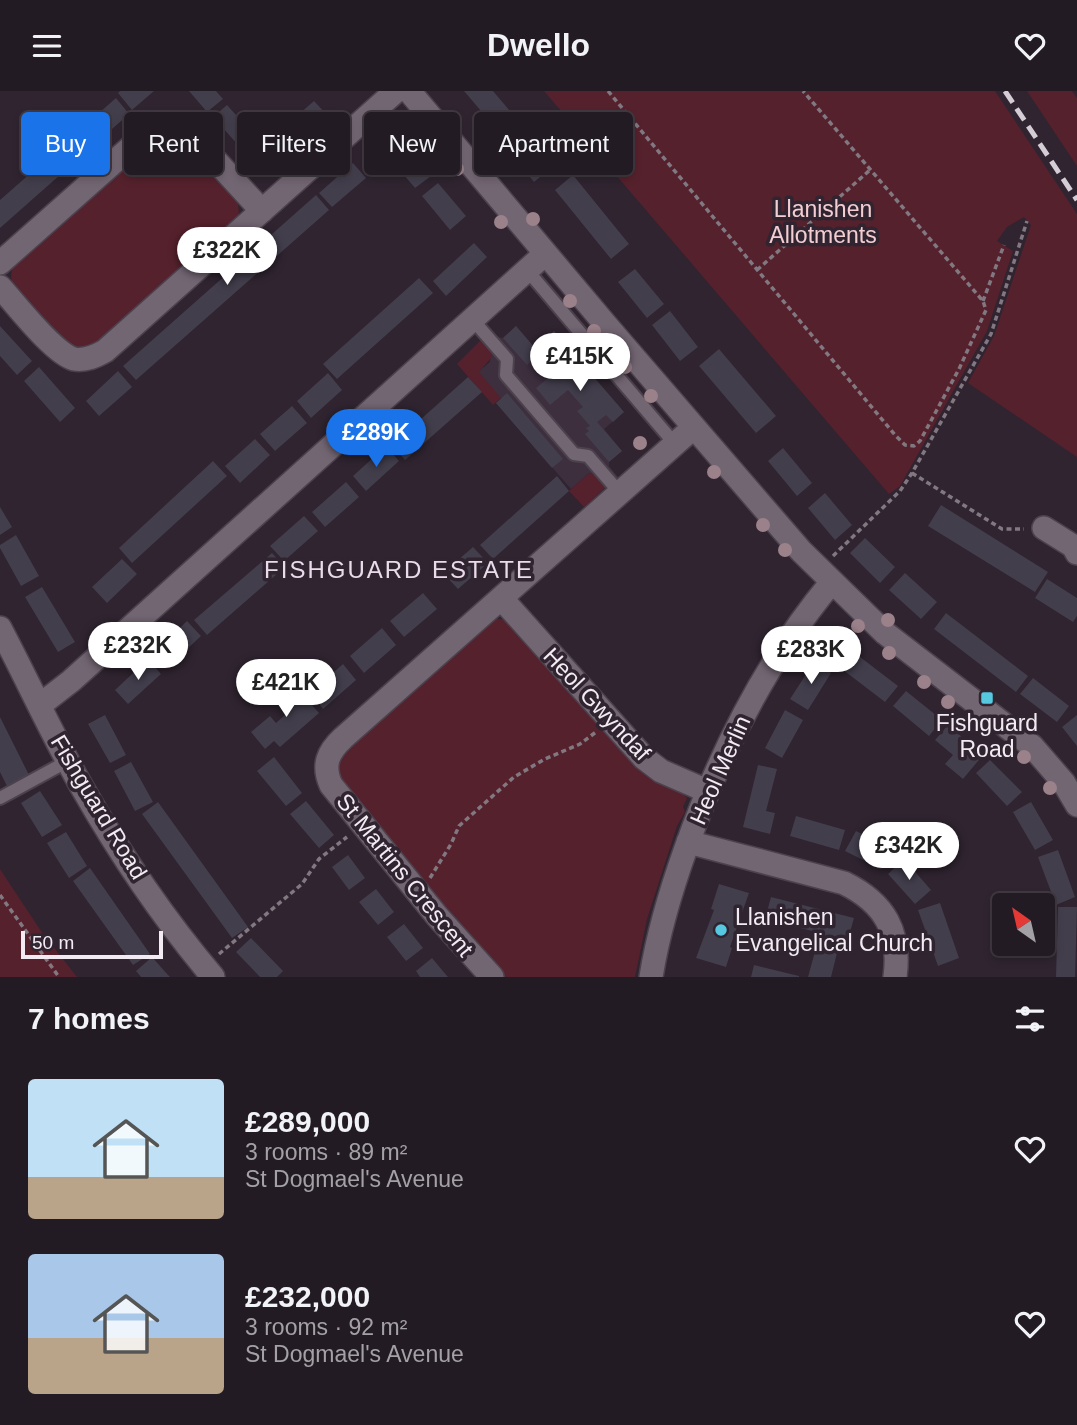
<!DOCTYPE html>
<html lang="en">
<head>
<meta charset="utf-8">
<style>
	:root { --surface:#231b24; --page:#2b242c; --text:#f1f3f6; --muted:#a3a1a6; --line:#403941; --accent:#1a73e8 }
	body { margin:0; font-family:Arial,sans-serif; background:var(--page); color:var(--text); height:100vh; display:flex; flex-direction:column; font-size:26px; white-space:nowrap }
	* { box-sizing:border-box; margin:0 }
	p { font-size:23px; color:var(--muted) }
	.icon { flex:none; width:38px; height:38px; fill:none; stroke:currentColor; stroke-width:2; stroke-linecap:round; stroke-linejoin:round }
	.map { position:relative; height:886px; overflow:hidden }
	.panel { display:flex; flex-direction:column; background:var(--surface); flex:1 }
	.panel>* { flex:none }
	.banner { position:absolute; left:21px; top:21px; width:700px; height:63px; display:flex; gap:14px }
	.needle { width:46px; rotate:326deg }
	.fabs { position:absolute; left:992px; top:802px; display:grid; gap:14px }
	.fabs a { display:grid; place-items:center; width:63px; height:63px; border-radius:7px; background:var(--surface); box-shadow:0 4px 10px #0003,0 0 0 2px var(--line); font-size:35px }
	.scale { position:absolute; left:21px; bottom:18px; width:142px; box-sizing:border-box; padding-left:7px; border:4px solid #f2ebf3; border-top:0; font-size:19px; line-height:24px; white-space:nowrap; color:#f2ebf3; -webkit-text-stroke:5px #2f2430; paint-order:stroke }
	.price { position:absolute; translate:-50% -60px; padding:0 16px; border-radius:24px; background:#fff; color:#222; font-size:23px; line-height:46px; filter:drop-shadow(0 2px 4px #0008) }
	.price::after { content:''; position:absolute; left:50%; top:42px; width:21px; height:16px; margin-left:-10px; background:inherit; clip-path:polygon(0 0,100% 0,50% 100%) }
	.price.active { background:var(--accent); color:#fff }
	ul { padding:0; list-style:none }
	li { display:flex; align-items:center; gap:21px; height:175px; padding:0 28px }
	li span { display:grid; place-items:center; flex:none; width:196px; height:140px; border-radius:7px; color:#555 }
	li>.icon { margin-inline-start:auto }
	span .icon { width:84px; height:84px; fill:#fffc; stroke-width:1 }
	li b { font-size:30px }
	h2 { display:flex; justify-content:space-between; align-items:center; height:84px; padding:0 28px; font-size:30px }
	.pill { padding:0 24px; border-radius:7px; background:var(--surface); box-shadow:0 4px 10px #0003,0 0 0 2px var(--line); font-size:24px; line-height:63px }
	.pill.active { background:var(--accent); color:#fff }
	header { display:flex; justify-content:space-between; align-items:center; height:91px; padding:0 28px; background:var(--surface); font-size:32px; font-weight:700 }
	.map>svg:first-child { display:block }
	.built { fill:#3e2f3f }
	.green { fill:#55212c }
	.building { fill:#433e4c }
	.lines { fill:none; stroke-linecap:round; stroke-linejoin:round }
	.lane-casing { stroke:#4c424d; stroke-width:16 }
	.street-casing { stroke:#4c424d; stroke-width:26 }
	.path { stroke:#817882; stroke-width:3.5; stroke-dasharray:5 3.5; stroke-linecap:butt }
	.lane { stroke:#736673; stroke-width:12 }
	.street { stroke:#736673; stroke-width:23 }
	.rail { stroke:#d5cdd6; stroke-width:5; stroke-dasharray:14 7; stroke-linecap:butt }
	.tree { fill:#9b8189 }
	.poi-dot { fill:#56c9e0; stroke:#2f2430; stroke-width:2.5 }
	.labels { text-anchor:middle; stroke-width:7; stroke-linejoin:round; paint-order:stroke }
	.park-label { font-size:23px; fill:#f4cdd2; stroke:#2f2430 }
	.street-label { font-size:23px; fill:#f2ebf3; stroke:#2f2430 }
	.poi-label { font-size:23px; fill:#f2ebf3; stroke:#2f2430 }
	.neighbourhood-label { font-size:24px; letter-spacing:2px; fill:#eadbea; stroke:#2f2430 }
</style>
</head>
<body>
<header><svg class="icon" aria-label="menu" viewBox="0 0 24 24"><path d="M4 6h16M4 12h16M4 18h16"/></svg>Dwello<svg class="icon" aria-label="heart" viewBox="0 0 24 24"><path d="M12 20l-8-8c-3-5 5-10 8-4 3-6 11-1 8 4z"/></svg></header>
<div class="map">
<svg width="1077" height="886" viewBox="0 0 1077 886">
	<rect width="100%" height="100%" fill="#2f2430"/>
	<path class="built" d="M516,235L541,264L549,257L543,250L554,240L624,321L604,338L622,360L609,371V375L618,386L606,396L595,384L589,382L571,398L496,312L501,308L478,281L490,271L491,261L481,249L492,240L498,246L503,247Z"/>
	<path class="green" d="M544,0H995L1077,123V366L968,292L994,245L1031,134L1024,126L1007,136L997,150L1013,160L987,240L900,395L889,403Z
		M1027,0H1072L1077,7V75Z
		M177,45L238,109L239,125L234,134L97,255L71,258L13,197L11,190L12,175L147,50Z
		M481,249L492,261V266L479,281L501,307L493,314L457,273Z
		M589,382L595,384L606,396L584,416L569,400Z
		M493,527L508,529L687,707L683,716L685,721L677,735L647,828L635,886H502L340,693L334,667Z
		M0,778L41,840L77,886H0Z"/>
	<path class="building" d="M120,0H154L132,19L118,2Z
		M189,0H216L223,8L207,21Z
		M464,0H493L521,33L504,47Z
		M116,7L129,23L0,137V109Z
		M314,10L329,26L298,53L283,37Z
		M227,14L271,63L257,75L213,26Z
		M274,37L286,51L273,63L261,49Z
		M521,41L551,77L534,91L505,55Z
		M402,50L431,85L415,97L386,63Z
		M353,72L366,87L332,116L319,102Z
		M573,84L629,153L611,168L555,99Z
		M438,92L466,125L450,139L422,105Z
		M316,104L329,119L136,289L123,275Z
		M474,152L487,166L446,205L433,190Z
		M635,178L664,213L647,227L618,191Z
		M419,187L433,202L337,288L323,273Z
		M670,220L698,256L680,270L652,234Z
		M0,235L32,270L17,284L0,265Z
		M516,235L540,263L527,274L503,247Z
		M554,240L624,321L613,331L606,324L597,331L622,360L609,371L585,343L589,340L586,337L590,335L577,320L583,316L568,299L550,314L536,297L554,282L540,265L549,257L543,250Z
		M719,258L776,325L756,342L699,275Z
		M39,276L75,317L60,331L24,290Z
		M118,280L132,296L99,325L86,310Z
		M328,282L342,299L311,327L297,310Z
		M468,286L482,301L405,369L392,354Z
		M507,302L563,368L552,377L496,312Z
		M292,315L307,332L275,360L260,343Z
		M255,348L270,364L240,392L225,375Z
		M386,355L399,370L366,400L353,385Z
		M783,357L812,392L797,405L768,370Z
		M213,370L227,385L132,472L119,457Z
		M557,385L569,400L493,468L480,454Z
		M346,391L359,406L325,436L312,421Z
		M825,402L852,434L835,449L808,417Z
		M941,414L1048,481L1035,501L928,435Z
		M0,416L12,436L0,444Z
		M304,425L318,440L284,470L270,455Z
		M16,444L39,485L21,495L0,457V454Z
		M865,447L895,476L880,492L850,462Z
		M473,456L488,472L458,498L443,482Z
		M272,462L285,476L207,544L194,529Z
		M122,468L137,483L107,512L92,496Z
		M905,482L937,511L921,528L889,499Z
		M1047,488L1077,507V525L1073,531L1035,507Z
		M42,496L75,551L58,561L25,506Z
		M423,502L437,518L404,546L390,530Z
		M946,522L1028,585L1016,601L934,538Z
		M187,530L201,545L168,576L155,561Z
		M382,537L396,554L364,582L350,565Z
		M847,556L898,595L885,611L834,572Z
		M148,568L161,583L128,613L115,599Z
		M814,571L831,582L808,619L790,608Z
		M343,573L356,589L323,618L310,602Z
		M1033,587L1069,615L1057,631L1020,603Z
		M289,588L319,622L280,656L274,650L265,658L251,641L270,625L276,632L294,616L278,598Z
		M906,600L942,629L929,645L893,615Z
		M785,619L803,629L782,667L765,657Z
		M105,624L126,664L110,672L88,633Z
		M1077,624V655L1062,636Z
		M0,626L29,684L7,695L0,681Z
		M948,634L983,664L963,688L945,673L953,664L935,649Z
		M274,666L302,702L286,715L257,680Z
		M990,669L1022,701L1007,715L976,682Z
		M131,671L153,711L135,720L114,680Z
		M758,674L777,678L766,720L775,722L770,743L743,736Z
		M40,700L62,734L42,746L21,712Z
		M306,710L334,744L319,757L290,723Z
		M158,711L248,836L232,847L142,723Z
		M1031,711L1053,749L1035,759L1013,721Z
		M796,725L845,739L839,759L790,745Z
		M856,740L892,758L881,778L845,760Z
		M66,741L87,775L69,787L47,752Z
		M1058,759L1075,806L1056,814L1038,766Z
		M348,764L365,787L349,799L332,776Z
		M904,768L931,799L915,813L888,783Z
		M90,777L150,863L133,874L73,790Z
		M719,793L749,802L730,856L732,857L726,876L696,867L714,819L711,818Z
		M376,798L394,821L378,834L359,811Z
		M771,806L854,827L847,852L840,850L831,886H808L820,842L765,828Z
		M940,812L959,867L938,875L918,819Z
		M1058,816H1077L1075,886H1056Z
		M404,833L423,857L406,870L387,846Z
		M251,847L283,880L277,886H260L236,861Z
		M152,866L168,884L170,886H141L136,880Z
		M432,867L442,879L448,886H420L416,880Z
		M754,874L799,885V886H751Z"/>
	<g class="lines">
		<defs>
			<path id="lane" d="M527,179L675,353
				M472,228L507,268L506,284L574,363L588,365L620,402
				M0,707L68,670"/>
			<path id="street" d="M409,0L606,234L801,460L885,542L1032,655L1064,692L1077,714
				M0,172L140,48C159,35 175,34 195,47L262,120
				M0,196C16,213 53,262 74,268C86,270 96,265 105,260L396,0
				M1044,437L1073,455L1077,462
				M501,507L644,667L661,680L707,700
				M0,537C28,590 53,646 83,698C120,763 164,828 213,886
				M40,614L71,590L545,163
				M688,751L844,792C885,812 901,841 895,886
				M492,886L437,825L331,694C322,674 328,661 343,647L693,337
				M651,886C658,842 671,799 686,757C720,662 766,570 831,492"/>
		</defs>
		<use href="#lane" class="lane-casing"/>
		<use href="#street" class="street-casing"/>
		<path class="path" d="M608,0L895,344L905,354L914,355L920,350L959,278L986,219L983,210L803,0
			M757,179L870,79
			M983,210L1004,154
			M912,382L1002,438H1024
			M833,465L900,400L912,382L991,243L1027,130
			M430,787L451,753L459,735L514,686L545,668L580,653L596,641
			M0,804L59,886
			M219,863L302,793L319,768L347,746"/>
		<use href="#lane" class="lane"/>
		<use href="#street" class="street"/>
		<path class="rail" d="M1005,0L1077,109"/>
	</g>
	<g class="tree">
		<circle cx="423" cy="39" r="7"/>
		<circle cx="481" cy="66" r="7"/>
		<circle cx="457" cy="78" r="7"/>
		<circle cx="533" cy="128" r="7"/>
		<circle cx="501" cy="131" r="7"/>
		<circle cx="570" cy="210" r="7"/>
		<circle cx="594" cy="240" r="7"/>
		<circle cx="625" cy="276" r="7"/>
		<circle cx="651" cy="305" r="7"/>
		<circle cx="640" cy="352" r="7"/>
		<circle cx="714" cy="381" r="7"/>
		<circle cx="763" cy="434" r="7"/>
		<circle cx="785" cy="459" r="7"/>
		<circle cx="888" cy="529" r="7"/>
		<circle cx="858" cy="535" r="7"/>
		<circle cx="889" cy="562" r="7"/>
		<circle cx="924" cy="591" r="7"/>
		<circle cx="948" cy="611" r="7"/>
		<circle cx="984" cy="635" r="7"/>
		<circle cx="1024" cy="666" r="7"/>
		<circle cx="1050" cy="697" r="7"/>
	</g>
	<g class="poi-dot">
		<rect x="980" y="600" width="14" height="14" rx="3.5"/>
		<circle cx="721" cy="839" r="7"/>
	</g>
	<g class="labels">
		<g class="park-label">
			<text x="823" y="126">Llanishen<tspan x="823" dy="26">Allotments</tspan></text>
		</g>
		<g class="street-label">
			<text transform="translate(597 613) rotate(47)" y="8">Heol Gwyndaf</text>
			<text transform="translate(720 679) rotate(-66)" y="8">Heol Merlin</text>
			<text transform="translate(99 716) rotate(59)" y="8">Fishguard Road</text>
			<text transform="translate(405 784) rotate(51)" y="8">St Martins Crescent</text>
		</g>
		<g class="poi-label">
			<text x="987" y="640">Fishguard<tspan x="987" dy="26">Road</tspan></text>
			<text x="735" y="834" text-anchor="start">Llanishen<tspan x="735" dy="26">Evangelical Church</tspan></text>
		</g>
		<g class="neighbourhood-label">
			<text x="399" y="487">FISHGUARD ESTATE</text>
		</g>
	</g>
</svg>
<div class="fabs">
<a><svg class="needle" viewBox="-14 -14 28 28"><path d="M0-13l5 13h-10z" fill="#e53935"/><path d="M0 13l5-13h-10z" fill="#a3a1a6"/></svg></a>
</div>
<div class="scale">50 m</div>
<b class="price" style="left:227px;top:196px">£322K</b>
<b class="price" style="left:580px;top:302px">£415K</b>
<b class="price active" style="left:376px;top:378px">£289K</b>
<b class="price" style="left:138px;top:591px">£232K</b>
<b class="price" style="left:811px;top:595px">£283K</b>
<b class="price" style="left:286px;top:628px">£421K</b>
<b class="price" style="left:909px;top:791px">£342K</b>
<div class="banner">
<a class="pill active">Buy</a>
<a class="pill">Rent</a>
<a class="pill">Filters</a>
<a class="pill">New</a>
<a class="pill">Apartment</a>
</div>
</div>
<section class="panel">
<h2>7 homes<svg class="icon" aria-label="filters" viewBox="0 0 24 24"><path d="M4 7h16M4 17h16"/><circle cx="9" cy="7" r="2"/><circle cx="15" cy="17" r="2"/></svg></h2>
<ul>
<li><span style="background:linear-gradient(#bfe0f5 70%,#b9a48a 0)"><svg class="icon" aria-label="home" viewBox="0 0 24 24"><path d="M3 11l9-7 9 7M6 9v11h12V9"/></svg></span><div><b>£289,000</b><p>3 rooms · 89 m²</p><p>St Dogmael's Avenue</p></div><svg class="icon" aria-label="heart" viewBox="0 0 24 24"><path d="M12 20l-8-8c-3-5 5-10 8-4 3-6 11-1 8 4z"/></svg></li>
<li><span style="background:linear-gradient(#a9c7e8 60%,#b9a48a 0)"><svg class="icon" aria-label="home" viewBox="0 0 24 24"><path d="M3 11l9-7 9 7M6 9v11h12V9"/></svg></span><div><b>£232,000</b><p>3 rooms · 92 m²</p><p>St Dogmael's Avenue</p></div><svg class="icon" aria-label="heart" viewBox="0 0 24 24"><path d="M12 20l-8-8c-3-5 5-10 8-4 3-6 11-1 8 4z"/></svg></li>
</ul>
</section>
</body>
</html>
